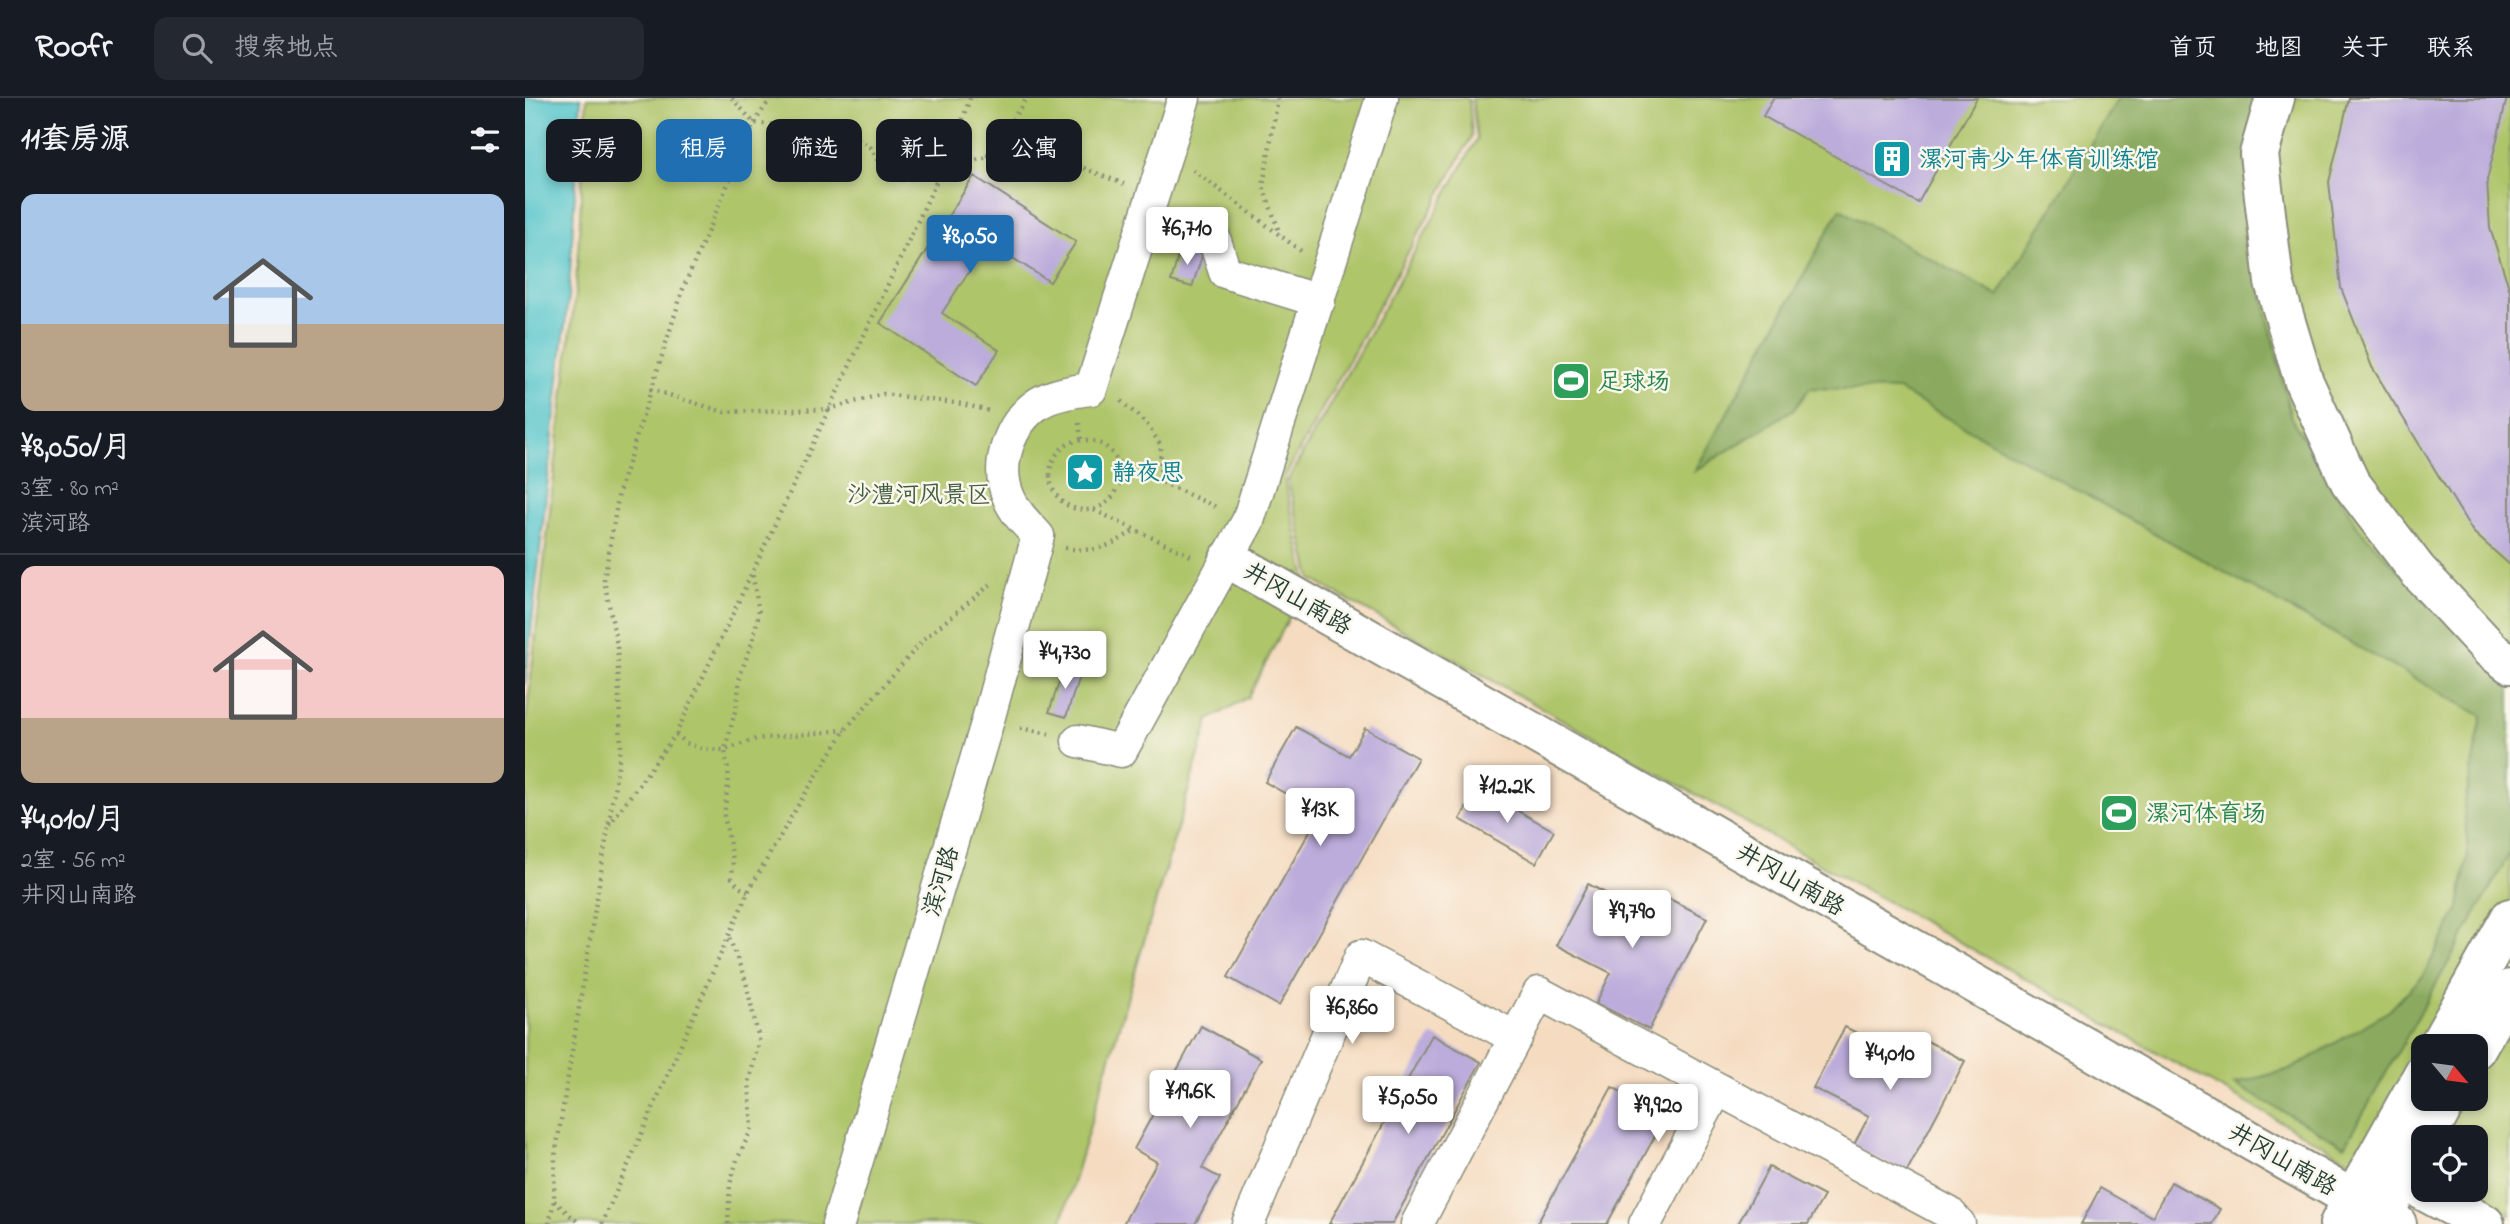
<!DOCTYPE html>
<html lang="zh">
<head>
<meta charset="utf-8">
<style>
	:root { --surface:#171b24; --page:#242831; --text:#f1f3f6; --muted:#9ea1a6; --line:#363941; --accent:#1f6fb2 }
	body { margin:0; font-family:"Indie Flower","LXGW WenKai TC",sans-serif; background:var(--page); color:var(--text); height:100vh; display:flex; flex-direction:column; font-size:26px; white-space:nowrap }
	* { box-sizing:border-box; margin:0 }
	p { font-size:23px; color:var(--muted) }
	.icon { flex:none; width:38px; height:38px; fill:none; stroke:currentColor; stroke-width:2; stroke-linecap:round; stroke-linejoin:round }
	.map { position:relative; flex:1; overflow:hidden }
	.sheet { display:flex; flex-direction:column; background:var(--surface); width:525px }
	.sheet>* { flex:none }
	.guide { position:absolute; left:21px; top:21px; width:665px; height:63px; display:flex; gap:14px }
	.needle { width:46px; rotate:119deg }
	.tools { position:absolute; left:1886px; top:936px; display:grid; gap:14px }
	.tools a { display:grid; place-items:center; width:77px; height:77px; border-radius:14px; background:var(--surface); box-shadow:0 4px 10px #0003; font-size:35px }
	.price { position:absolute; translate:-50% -60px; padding:0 16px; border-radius:7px; background:#fff; color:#222; font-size:23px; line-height:46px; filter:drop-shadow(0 2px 4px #0008) }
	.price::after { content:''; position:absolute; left:50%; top:42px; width:21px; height:16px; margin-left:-10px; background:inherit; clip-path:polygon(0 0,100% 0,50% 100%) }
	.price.current { background:var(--accent); color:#fff }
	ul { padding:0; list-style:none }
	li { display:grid; align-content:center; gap:14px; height:371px; padding:0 21px }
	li+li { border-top:2px solid var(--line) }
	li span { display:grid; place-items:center; height:217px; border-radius:14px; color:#555 }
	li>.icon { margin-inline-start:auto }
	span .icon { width:126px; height:126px; fill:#fffc; stroke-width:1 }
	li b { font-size:30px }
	h2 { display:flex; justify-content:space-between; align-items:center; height:84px; padding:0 21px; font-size:30px }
	.tag { padding:0 24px; border-radius:14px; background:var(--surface); box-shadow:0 4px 10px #0003; font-size:24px; line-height:63px }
	.tag.current { background:var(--accent); color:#fff }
	header { display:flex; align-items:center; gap:42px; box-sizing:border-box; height:98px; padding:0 35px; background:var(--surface); border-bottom:2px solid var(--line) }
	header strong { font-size:33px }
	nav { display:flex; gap:38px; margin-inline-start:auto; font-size:24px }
	.search { width:490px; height:63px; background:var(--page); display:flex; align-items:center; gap:18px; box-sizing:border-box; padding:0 24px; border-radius:14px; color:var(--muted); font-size:26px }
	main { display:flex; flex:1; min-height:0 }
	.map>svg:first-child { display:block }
	.green { fill:#afc56a; stroke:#67814f; stroke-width:2; fill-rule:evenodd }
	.forest { fill:#8baa5e; stroke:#557449; stroke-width:2 }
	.water { fill:#58c6cc; stroke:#3c8280; stroke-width:2 }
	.building { fill:#bbacdb }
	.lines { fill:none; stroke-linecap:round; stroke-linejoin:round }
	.street-casing { stroke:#8a8c7a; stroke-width:35 }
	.secondary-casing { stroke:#8a8c7a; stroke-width:42 }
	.path { stroke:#8a8c7a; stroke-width:4.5; stroke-dasharray:2 5; stroke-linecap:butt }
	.street { stroke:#fff; stroke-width:32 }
	.secondary { stroke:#fff; stroke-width:38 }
	.labels { text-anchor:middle; stroke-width:5; stroke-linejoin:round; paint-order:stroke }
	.culture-label { font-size:24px; fill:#0d838f; stroke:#fbf7ec; text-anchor:start }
	.leisure-label { font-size:24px; fill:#27864d; stroke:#fbf7ec; text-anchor:start }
	.park-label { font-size:24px; fill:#435f42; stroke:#fbf7ec }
	.street-label { font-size:24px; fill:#1f3d34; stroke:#fbf7ec }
</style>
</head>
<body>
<header>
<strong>Roofr</strong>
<div class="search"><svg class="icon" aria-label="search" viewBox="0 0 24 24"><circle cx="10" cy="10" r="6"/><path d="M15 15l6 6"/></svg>搜索地点</div>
<nav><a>首页</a><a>地图</a><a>关于</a><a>联系</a></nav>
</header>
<main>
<section class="sheet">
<h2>11套房源<svg class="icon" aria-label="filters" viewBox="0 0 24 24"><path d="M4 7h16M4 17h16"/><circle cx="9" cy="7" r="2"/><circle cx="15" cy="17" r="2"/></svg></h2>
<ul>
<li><span style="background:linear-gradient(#a9c7e8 60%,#b9a48a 0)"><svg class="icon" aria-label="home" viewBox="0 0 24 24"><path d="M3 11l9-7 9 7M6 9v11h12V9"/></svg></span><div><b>¥8,050/月</b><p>3室 · 80 m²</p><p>滨河路</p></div></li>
<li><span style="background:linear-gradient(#f6c9c9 70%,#b9a48a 0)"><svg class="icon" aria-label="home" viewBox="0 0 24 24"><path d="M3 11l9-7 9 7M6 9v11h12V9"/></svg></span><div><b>¥4,010/月</b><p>2室 · 56 m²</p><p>井冈山南路</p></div></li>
</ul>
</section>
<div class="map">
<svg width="1985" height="1126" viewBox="0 0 1985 1126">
	<rect width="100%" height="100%" fill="#fbf7ec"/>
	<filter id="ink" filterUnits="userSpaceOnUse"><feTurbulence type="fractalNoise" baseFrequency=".0143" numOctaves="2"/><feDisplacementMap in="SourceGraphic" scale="14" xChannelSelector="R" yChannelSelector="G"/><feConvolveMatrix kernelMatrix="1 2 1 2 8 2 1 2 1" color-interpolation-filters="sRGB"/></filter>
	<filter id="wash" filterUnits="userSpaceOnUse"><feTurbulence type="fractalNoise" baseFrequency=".00686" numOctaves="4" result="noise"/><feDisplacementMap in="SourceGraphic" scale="28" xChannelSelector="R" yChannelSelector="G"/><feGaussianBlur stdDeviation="1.57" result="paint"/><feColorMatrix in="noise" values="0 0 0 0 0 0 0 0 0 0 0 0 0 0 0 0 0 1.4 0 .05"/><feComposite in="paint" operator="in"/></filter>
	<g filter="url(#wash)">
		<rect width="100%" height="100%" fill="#f5dcc1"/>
		<path class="green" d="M62,0H940L944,2L947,38L759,380L782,485L723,599L684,622L536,1126H0V631L51,187Z
			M947,0H1985V1117L1939,1092H1951V1040H1899L1831,1066L786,481L763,382L952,41ZM1899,948H1951V1001H1899Z"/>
		<path class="forest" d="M1594,0H1730L1728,154L1766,320L1835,432L1953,554L1985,581V755L1820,1048L1709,986L1766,971L1864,913L1898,878L1934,810L1943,754L1939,709L1957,618L1373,292L1285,290L1269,311L1170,373L1315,111L1473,198Z"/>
		<path class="water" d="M0,0H56L44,191L0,587Z"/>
		<g id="blocks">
			<path class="building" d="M1248,0H1452L1393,105L1238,18Z
				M1824,0H1982L1962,82L1965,130L1985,193V467L1948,434L1847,269L1816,190L1804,84Z
				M449,78L551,144L525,184L463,144L417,215L474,252L451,288L355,225Z
				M656,148L678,155L667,189L646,183Z
				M540,567L556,572L541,619L524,614Z
				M771,629L824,658L840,630L893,660L754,908L703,879L795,715L740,684Z
				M952,690L1029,733L1011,765L935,721Z
				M1063,786L1124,818L1135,796L1182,820L1124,932L1071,905L1086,875L1031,847Z
				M676,928L736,961L677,1070L695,1080L670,1126H598L632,1064L609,1051Z
				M1320,929L1381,960L1393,938L1440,963L1381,1075L1328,1048L1344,1018L1288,990Z
				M907,937L956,964L867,1126H804Z
				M1087,989L1141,1018L1082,1126H1012Z
				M1244,1069L1299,1098L1283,1126H1213Z
				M1646,1084L1695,1111L1687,1126H1556L1575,1090L1627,1119Z"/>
		</g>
	</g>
	<g filter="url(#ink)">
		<use href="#blocks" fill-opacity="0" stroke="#8a8c7a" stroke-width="2"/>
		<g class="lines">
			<defs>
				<path id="street" d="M689,140L700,174L794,203
					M553,643L596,653L723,423L857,0
					M313,1126L463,622L513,438C502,426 490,415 484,400C469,367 485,324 514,305C528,296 550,293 566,291L659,0
					M723,1126L836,858L991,940
					M892,1126L1014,895L1424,1115L1434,1126
					M1120,1126L1192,991"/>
				<path id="secondary" d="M1750,0L1734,56L1749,184L1779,284L1825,384L1892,472L1966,552L1985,566
					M704,461L1872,1126
					M1913,948L1985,820
					M1951,951L1985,891
					M1901,1040L1923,1001
					M1828,1101L1878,1082L1960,1126
					M1866,1103L1899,1044
					M1814,1126L1899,974"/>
			</defs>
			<use href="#street" class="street-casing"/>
			<use href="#secondary" class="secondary-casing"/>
			<path class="path" d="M207,0L229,25L326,35L346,50L362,77L380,82L462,59L502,0
				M753,0L738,88L755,136
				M462,58L479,49L495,45L535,55L556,69L599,86
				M668,72L776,153
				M125,291L199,314L304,311L358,296L438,306L464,313
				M596,303L621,325L636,347L635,383
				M554,325L556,341
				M525 377a35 35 0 1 1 70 0a35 35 0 1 1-70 0Z
				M593,364L693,410
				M569,412L668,459
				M540,450C572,455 584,449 610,432
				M495,630L524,636
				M151,636L161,645L178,651L200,652L231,641L320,632
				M84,727L151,636L431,42L445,0
				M223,794L214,789L207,780L208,762L199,717L204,679L200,652L212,606L215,577L228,542L234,514L227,474
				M29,1103L55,1126
				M24,1126L29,1103L30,1059L96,649L92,547L79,482L94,394L158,191L229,25L246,0
				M77,1126L223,794L272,709L320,632L400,540L466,486
				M203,1126L205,1086L212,1062L227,1030L224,984L234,942L221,884L204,839"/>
			<use href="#street" class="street"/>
			<use href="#secondary" class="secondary"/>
		</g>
	</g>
	<defs>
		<symbol id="building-square" viewBox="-11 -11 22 22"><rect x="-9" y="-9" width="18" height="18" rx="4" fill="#0f9aa8" stroke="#fbf7ec"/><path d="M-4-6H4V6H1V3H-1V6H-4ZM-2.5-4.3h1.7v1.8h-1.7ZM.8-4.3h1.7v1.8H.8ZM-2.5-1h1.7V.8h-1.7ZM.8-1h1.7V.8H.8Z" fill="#fff"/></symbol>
		<symbol id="stadium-square" viewBox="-11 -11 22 22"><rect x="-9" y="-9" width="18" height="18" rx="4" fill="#2e9e5b" stroke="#fbf7ec"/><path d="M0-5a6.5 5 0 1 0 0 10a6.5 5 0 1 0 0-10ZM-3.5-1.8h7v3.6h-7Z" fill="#fff"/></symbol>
		<symbol id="sight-square" viewBox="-11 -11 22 22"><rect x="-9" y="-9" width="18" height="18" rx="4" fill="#0f9aa8" stroke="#fbf7ec"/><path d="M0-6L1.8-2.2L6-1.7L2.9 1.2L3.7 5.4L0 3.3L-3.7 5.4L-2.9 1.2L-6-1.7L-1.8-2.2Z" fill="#fff"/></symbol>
	</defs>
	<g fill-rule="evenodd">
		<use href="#building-square" x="1345" y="39" width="44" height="44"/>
		<use href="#stadium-square" x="1024" y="261" width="44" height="44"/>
		<use href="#sight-square" x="538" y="352" width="44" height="44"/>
		<use href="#stadium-square" x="1572" y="693" width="44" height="44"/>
	</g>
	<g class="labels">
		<g class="culture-label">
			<text x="1394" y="69">漯河青少年体育训练馆</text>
			<text x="587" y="382">静夜思</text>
		</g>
		<g class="leisure-label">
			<text x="1073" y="291">足球场</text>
			<text x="1621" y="723">漯河体育场</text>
		</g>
		<g class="park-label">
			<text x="394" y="404">沙澧河风景区</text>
		</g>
		<g class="street-label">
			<text transform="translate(773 500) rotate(30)" y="8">井冈山南路</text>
			<text transform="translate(1266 781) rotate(30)" y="8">井冈山南路</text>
			<text transform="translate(415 783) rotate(-73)" y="8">滨河路</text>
			<text transform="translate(1758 1061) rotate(30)" y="8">井冈山南路</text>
		</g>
	</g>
</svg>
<div class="tools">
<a><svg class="needle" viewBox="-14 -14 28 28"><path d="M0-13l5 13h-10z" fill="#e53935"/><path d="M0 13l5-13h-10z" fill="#9ea1a6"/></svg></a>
<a><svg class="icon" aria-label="locate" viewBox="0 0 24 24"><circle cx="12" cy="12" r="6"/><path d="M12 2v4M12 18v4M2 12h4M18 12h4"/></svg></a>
</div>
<b class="price" style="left:662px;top:169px">¥6,710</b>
<b class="price current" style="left:445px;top:177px">¥8,050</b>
<b class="price" style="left:540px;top:593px">¥4,730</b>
<b class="price" style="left:982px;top:727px">¥12.2K</b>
<b class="price" style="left:795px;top:750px">¥13K</b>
<b class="price" style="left:1107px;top:852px">¥9,790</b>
<b class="price" style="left:827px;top:948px">¥6,860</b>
<b class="price" style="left:1365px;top:994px">¥4,010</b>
<b class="price" style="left:665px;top:1032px">¥19.6K</b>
<b class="price" style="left:883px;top:1038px">¥5,050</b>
<b class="price" style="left:1133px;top:1046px">¥9,920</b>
<div class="guide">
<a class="tag">买房</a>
<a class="tag current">租房</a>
<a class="tag">筛选</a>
<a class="tag">新上</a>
<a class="tag">公寓</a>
</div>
</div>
</main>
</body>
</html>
